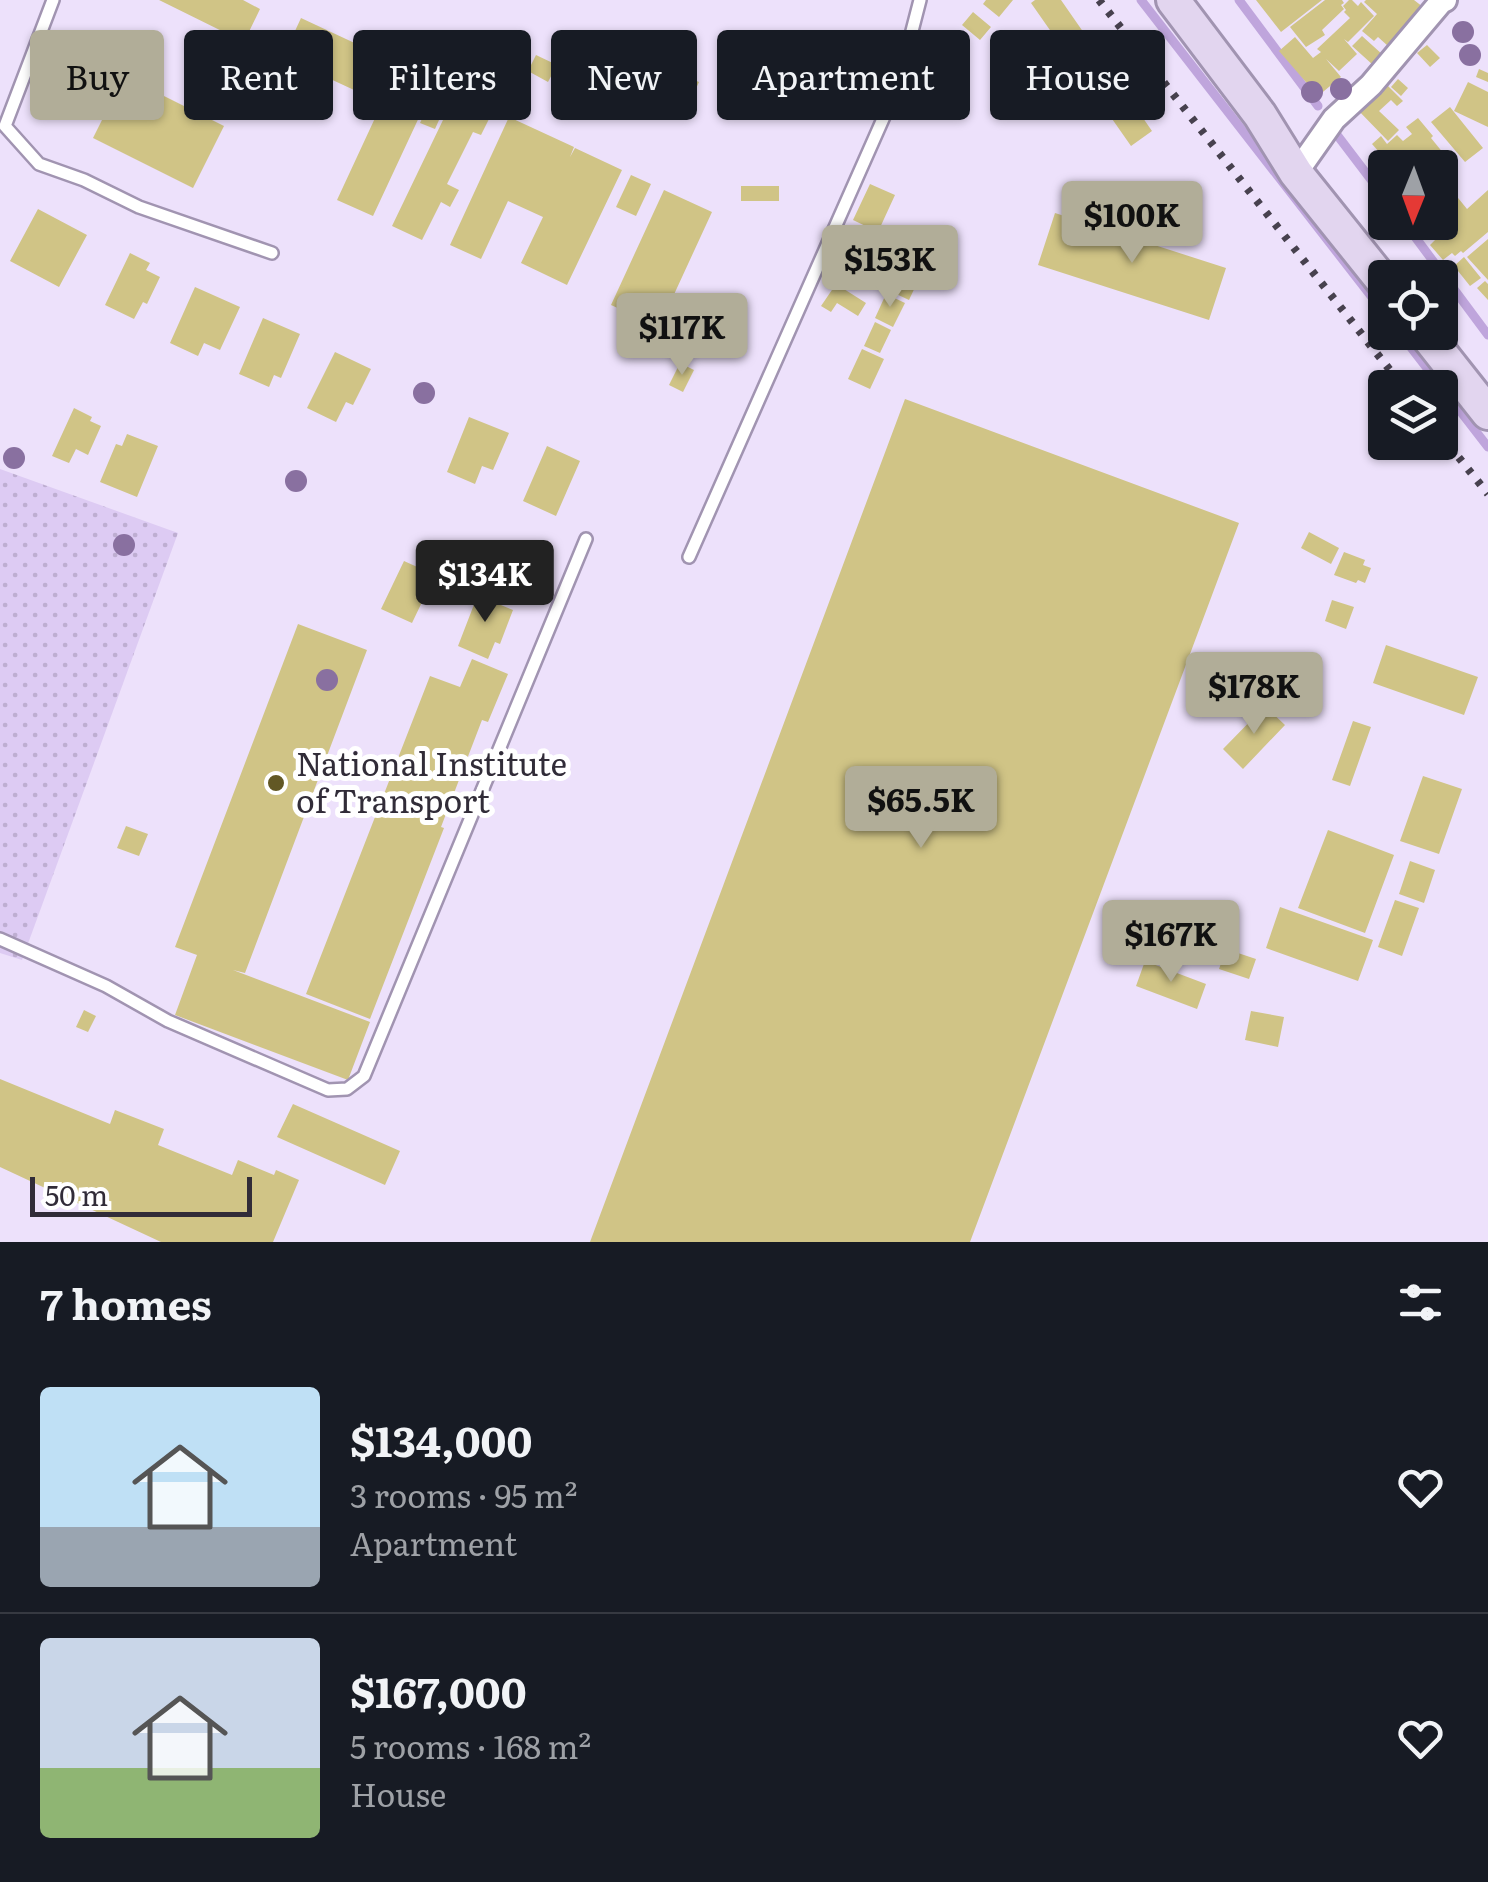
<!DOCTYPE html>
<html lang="en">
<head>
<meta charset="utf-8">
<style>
	:root { --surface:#171b24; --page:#20242c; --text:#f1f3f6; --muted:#9ea1a6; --line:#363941; --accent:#b1ad98 }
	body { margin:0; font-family:Literata,serif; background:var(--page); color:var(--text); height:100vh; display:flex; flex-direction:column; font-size:38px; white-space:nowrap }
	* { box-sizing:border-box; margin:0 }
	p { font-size:32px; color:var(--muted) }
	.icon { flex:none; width:55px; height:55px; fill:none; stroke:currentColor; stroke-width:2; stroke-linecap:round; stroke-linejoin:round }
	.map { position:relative; height:1242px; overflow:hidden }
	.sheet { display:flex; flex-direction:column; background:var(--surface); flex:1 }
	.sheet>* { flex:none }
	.top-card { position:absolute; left:30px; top:30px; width:1430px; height:90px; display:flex; gap:20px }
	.needle { width:65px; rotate:181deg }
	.buttons { position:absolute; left:1368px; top:150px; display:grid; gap:20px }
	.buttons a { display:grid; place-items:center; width:90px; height:90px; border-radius:10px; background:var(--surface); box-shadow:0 2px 8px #0004; font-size:50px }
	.scale { position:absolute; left:30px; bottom:25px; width:222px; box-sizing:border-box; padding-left:10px; border:5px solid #312c38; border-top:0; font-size:28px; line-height:35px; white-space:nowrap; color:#312c38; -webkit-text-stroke:8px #fff; paint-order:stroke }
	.price { position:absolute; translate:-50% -85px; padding:0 22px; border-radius:10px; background:var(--accent); color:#111; font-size:32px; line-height:65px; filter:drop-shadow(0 2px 5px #0008) }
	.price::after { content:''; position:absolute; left:50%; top:60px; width:30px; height:22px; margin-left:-15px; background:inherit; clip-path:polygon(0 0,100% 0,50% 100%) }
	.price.on { background:#222; color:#fff }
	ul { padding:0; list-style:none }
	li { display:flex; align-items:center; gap:30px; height:250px; padding:0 40px }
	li+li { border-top:2px solid var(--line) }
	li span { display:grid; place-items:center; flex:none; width:280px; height:200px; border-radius:10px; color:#555 }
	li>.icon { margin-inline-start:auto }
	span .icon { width:120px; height:120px; fill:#fffc; stroke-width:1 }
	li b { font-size:42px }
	h2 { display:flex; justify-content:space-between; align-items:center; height:120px; padding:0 40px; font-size:42px }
	.pill { padding:0 35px; border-radius:10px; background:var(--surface); box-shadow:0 2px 8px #0004; font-size:35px; line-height:90px }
	.pill.on { background:var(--accent); color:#111 }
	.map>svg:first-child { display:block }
	.park { fill:url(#park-dots) }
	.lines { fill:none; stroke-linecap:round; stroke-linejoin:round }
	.stream { stroke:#bfa5dc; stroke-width:9 }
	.building { fill:#d0c486 }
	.lane-casing { stroke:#a194b1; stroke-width:16 }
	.street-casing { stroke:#a194b1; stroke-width:28 }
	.secondary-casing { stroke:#a194b1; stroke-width:38 }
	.lane { stroke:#fff; stroke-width:11 }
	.street { stroke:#fff; stroke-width:22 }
	.secondary { stroke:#e2d5ef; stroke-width:32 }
	.rail { stroke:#47414e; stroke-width:8; stroke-dasharray:5 10; stroke-linecap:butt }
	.tree { fill:#8970a0 }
	.poi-dot { fill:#625825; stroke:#fff; stroke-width:4 }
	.labels { text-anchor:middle; stroke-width:10; stroke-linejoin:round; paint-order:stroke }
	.poi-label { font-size:32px; fill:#312c38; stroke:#fff; text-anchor:start }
</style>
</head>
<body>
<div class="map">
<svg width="1488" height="1242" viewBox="0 0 1488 1242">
	<defs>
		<pattern id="park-dots" width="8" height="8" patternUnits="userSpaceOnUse" patternTransform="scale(2.5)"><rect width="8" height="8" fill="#ddcbf3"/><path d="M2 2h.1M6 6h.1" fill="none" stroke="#beaed1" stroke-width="1.8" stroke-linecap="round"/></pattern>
	</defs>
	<rect width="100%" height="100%" fill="#ede1fb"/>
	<path class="park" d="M0,469L178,533L22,960L0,953Z"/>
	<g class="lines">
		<path class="stream" d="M1141,0L1385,314
			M1239,0L1318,106
			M1331,127L1385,198
			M1404,222L1488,335
			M1399,332L1488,447"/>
	</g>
	<path class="building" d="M159,0H243L260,9L244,42Z
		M986,0H1013L999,17L983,4Z
		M1035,0H1061L1152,131L1131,146L1031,3Z
		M1256,0H1322L1281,32Z
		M1325,0H1342L1344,3L1341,5L1344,9L1322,30L1325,35L1306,47L1290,27Z
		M1349,0H1352L1358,6L1361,2L1374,16L1348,42L1344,39L1357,54L1339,71L1326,59L1341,77L1318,96L1279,51L1295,37L1313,58L1321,52L1317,49L1350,18L1344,12L1346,10L1343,6Z
		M1366,0H1414L1423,7L1388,46L1378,37L1374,41L1362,31L1377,14L1364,2Z
		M973,12L991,27L980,40L962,25Z
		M301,18L436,81L373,216L337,200L382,103L283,57Z
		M1362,36L1383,55L1373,65L1352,46Z
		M611,43L699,82L688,106L600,66Z
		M1427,45L1440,58L1430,67L1417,53Z
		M536,55L557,65L548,82L528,71Z
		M948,60L958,66L951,77L941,71Z
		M1479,69L1488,73V82L1476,77Z
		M124,76L224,126L193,188L93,138Z
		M1398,79L1408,88L1401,96L1391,87Z
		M1382,80L1403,101L1397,106L1391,100L1379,111L1399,130L1388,141L1355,107Z
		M1468,82L1488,92V127L1454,111Z
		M438,85L452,91L435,129L420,123Z
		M456,93L484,107L481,114L489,119L481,135L473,132L447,184L459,190L450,207L441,202L422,240L392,226Z
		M1450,107L1483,148L1465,162L1431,122Z
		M509,117L574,147L570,157L575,148L622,170L567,285L521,263L543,217L508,201L481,259L450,245Z
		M1418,118L1433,136L1431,138L1457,170L1440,184V168H1392L1388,162L1390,160L1381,150L1379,152L1372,144L1381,136L1387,144L1397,135L1403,141L1412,134L1406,127Z
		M631,175L651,184L636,216L616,207Z
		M870,184L895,195L878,232L853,220Z
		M741,186H779V201H741Z
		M1450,188L1467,209L1488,190V232L1463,253L1461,251L1455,256L1452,253L1443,260L1430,245L1437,238L1430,230L1422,236L1410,222H1440V196Z
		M664,190L712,212L659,327L611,305Z
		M38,209L87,235L59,287L10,261Z
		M1055,213L1226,268L1209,320L1038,265Z
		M923,226L940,234L909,300L892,292Z
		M1488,239V280L1467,257Z
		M130,253L150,263L146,270L160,277L147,304L143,302L134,319L105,305Z
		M1464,257L1481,278L1470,286L1454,266Z
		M1485,281L1488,284V300L1477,288Z
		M836,284L866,303L858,316L837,303L831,312L821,306Z
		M195,287L240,307L220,350L204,343L198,356L170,343Z
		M886,294L905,303L893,327L875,318Z
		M263,318L300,334L281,378L274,375L269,387L239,374Z
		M875,322L891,330L880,353L864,346Z
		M862,349L884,359L870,389L848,379Z
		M335,352L371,369L353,405L346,402L336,422L307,408Z
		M680,363L694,370L683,392L669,385Z
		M905,399L1239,523L970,1242H590Z
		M74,408L92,417L90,421L101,426L88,455L76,449L69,463L52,456Z
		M469,417L509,433L493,470L482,466L475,484L447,472Z
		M127,434L158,446L137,497L100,482L116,444L122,446Z
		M547,446L580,461L556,516L523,501Z
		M1309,532L1339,548L1331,564L1301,548Z
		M1344,552L1365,560L1363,565L1371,568L1365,583L1358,580L1356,583L1334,575Z
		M404,561L435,575L412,623L381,609Z
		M480,589L499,596L496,603L513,610L500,644L495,642L488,659L458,646Z
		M1332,600L1354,607L1346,629L1325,621Z
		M298,624L367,650L245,973L233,970L370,1022L348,1080L175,1015L197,955L175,947Z
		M1386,645L1478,677L1464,715L1373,683Z
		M472,659L508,674L488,722L482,720L441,827L444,828L370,1019L306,994L430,676L460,687Z
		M1265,706L1285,725L1243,769L1223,749Z
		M1353,721L1371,727L1350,786L1332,780Z
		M1423,776L1462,789L1439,854L1400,841Z
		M126,826L148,834L139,856L117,848Z
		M1328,830L1394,855L1365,933L1298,908Z
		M1410,861L1435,870L1424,903L1399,894Z
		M1395,900L1419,908L1402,956L1378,947Z
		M1280,907L1373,940L1358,981L1266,948Z
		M1226,949L1256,959L1249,979L1219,969Z
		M1145,961L1206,984L1197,1009L1136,986Z
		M84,1010L96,1016L88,1032L76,1027Z
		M1251,1011L1284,1017L1278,1047L1245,1040Z
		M0,1079L110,1124L115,1110L164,1129L158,1145L232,1175L238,1160L274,1175L276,1170L299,1180L273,1242H161L0,1167Z
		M293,1104L400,1151L385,1185L277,1137Z"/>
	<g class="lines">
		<defs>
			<path id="lane" d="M53,0L5,126L39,164L84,180L139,207L272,253
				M689,557L898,85L920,0
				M0,939L106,986L168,1021L328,1090L347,1089L364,1076L586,539"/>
			<path id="street" d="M1296,173L1334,119L1371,85L1441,2L1445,0"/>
			<path id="secondary" d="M1173,0L1260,115L1296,173L1385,284
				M1424,332L1488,413"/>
		</defs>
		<use href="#lane" class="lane-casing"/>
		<use href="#street" class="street-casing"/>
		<use href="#secondary" class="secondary-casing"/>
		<use href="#lane" class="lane"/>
		<use href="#street" class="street"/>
		<use href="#secondary" class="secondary"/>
		<path class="rail" d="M1099,0L1404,388
			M1440,434L1488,494"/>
	</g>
	<g class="tree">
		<circle cx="1463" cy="32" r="11"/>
		<circle cx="1470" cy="55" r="11"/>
		<circle cx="1341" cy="89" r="11"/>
		<circle cx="1312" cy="92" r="11"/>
		<circle cx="424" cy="393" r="11"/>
		<circle cx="14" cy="458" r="11"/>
		<circle cx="296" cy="481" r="11"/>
		<circle cx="124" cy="545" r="11"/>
		<circle cx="327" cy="680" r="11"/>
	</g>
	<circle class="poi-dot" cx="276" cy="783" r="10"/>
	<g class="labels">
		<g class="poi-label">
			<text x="296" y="776">National Institute<tspan x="296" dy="37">of Transport</tspan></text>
		</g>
	</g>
</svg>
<div class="buttons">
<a><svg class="needle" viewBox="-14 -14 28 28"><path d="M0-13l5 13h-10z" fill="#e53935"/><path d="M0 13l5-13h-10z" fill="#9ea1a6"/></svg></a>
<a><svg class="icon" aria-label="locate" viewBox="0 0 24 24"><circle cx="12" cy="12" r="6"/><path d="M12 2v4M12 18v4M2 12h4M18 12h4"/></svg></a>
<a><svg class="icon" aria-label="layers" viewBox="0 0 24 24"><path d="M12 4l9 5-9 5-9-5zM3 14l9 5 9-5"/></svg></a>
</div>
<div class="scale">50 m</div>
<b class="price" style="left:1132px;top:266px">$100K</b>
<b class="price" style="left:890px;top:310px">$153K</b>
<b class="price" style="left:682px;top:378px">$117K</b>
<b class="price on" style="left:485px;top:625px">$134K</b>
<b class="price" style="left:1254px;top:737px">$178K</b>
<b class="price" style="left:921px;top:851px">$65.5K</b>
<b class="price" style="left:1171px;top:985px">$167K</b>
<div class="top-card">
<a class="pill on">Buy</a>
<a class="pill">Rent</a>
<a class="pill">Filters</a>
<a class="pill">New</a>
<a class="pill">Apartment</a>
<a class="pill">House</a>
</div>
</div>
<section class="sheet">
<h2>7 homes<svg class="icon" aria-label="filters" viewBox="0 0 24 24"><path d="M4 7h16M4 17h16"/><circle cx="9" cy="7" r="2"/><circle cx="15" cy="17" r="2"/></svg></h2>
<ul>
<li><span style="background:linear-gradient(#bfe0f5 70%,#9aa5b1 0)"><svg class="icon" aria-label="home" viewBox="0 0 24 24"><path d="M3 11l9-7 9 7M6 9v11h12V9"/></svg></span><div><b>$134,000</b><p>3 rooms · 95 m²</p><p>Apartment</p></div><svg class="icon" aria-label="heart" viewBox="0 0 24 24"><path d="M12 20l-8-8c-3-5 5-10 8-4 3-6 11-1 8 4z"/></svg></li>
<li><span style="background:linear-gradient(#c9d6e8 65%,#8fb573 0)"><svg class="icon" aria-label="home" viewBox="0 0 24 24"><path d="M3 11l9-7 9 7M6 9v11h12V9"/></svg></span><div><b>$167,000</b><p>5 rooms · 168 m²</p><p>House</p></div><svg class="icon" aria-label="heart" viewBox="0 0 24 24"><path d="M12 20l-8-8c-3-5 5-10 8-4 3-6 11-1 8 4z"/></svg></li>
</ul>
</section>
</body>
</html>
